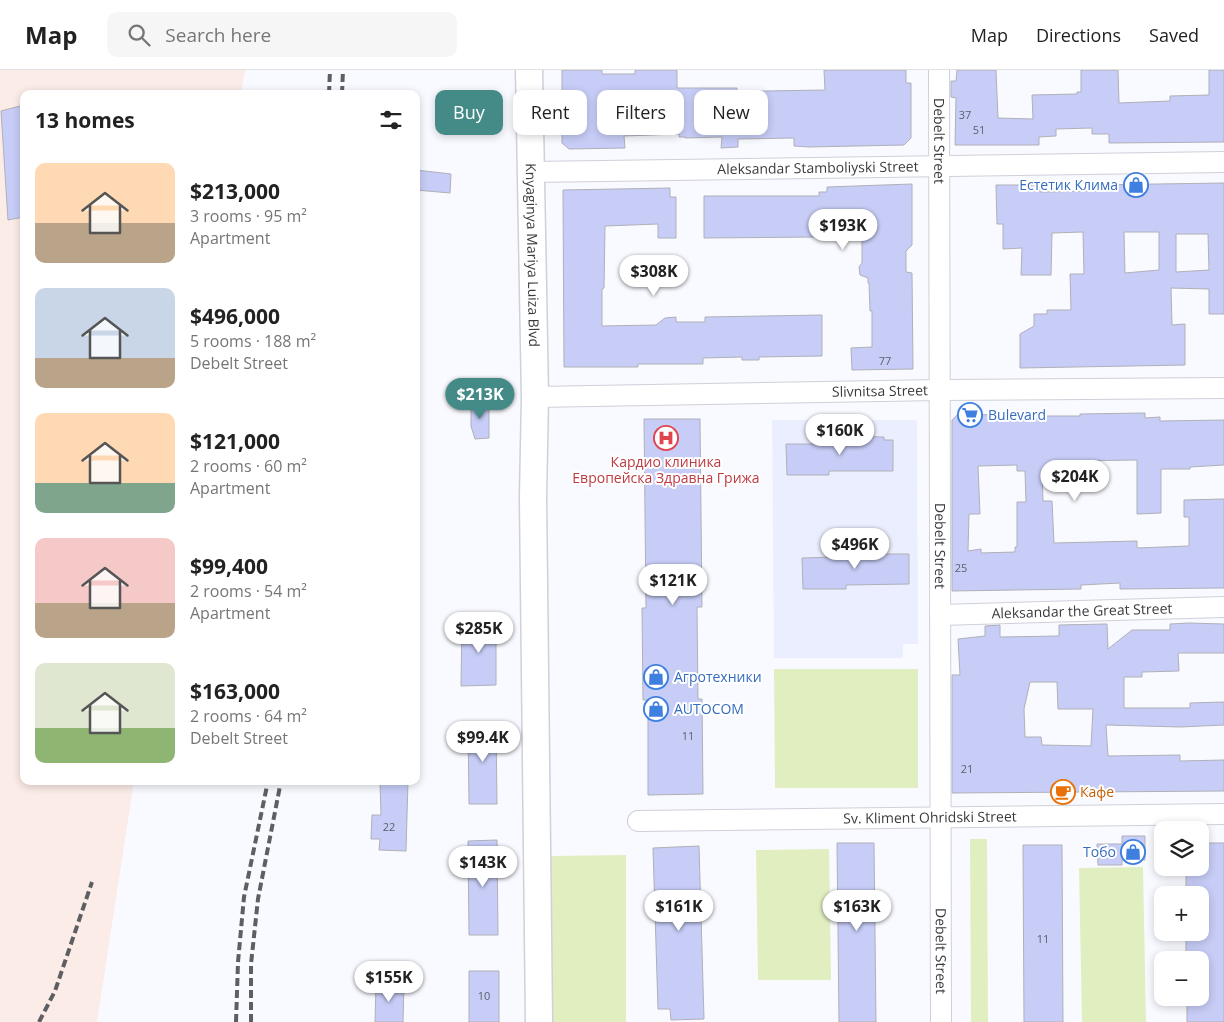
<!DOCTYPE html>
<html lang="en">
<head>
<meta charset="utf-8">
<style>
	:root { --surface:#fff; --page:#f6f6f6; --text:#222; --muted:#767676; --line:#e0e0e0; --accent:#448b87 }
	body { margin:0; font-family:"Open Sans",sans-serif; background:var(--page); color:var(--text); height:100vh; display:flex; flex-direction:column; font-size:19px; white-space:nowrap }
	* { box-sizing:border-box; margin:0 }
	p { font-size:16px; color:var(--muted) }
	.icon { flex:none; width:28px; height:28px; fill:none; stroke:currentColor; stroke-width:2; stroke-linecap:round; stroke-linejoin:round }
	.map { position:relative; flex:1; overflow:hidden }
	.details { position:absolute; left:20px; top:20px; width:400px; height:695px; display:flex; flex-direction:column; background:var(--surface); border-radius:10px; box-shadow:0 2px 8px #0003 }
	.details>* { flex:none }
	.top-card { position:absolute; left:435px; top:20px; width:475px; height:45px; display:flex; gap:10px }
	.buttons { position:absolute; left:1154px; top:751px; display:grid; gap:10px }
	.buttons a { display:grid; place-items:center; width:55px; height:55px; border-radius:10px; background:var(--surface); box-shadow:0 2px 8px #0003; font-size:25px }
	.price { position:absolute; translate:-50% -42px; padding:0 11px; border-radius:18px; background:#fff; color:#222; font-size:16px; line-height:32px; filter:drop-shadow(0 1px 2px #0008) }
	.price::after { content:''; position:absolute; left:50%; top:30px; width:15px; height:11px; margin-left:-8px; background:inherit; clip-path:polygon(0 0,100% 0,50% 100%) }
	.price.current { background:var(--accent); color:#fff }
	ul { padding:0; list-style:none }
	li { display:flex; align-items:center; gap:15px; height:125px; padding:0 15px }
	li span { display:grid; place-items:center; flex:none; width:140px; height:100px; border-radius:10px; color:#555 }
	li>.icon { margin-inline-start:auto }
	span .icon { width:60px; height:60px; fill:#fffc; stroke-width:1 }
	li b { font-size:21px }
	h2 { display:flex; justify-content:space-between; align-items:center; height:60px; padding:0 15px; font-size:21px }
	.chip { padding:0 18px; border-radius:10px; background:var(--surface); box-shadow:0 2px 8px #0003; font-size:18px; line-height:45px }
	.chip.current { background:var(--accent); color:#fff }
	header { display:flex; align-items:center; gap:30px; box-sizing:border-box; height:70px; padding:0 25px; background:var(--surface); border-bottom:1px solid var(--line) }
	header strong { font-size:24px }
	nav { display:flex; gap:28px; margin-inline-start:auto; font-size:18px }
	.search { width:350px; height:45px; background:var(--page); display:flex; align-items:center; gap:12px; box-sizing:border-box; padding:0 18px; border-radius:10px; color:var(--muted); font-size:19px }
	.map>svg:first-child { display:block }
	.industrial { fill:#fcece8 }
	.built { fill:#ebeefe }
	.green { fill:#e1eec0 }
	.building { fill:#c7cdf7; stroke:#afb0b8; fill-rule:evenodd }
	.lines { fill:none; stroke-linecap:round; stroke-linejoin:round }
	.minor-casing { stroke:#cfd0d9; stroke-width:22 }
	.major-casing { stroke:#cfd0d9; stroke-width:29 }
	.minor { stroke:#fff; stroke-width:20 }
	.major { stroke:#fff; stroke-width:26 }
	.rail { stroke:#5e5f62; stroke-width:4; stroke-dasharray:8 4; stroke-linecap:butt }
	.labels { text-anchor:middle; stroke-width:4; stroke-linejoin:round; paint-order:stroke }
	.number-label { font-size:11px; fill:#5d606c }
	.street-label { font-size:14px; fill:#3a3b3e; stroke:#fff }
	.shop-label { font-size:14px; fill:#366cbe; stroke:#fff; text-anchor:start }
	.health-label { font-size:14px; fill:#be3a42; stroke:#fff }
	.food-label { font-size:14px; fill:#c56008; stroke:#fff; text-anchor:start }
</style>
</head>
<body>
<header>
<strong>Map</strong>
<div class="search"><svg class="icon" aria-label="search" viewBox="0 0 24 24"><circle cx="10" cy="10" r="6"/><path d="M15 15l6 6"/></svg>Search here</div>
<nav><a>Map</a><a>Directions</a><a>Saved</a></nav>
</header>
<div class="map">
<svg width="1224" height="952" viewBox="0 0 1224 952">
	<rect width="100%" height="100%" fill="#f9faff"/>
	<path class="industrial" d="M0,0H245L241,24H24V711H134L97,952H0Z"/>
	<path class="built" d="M772,350H917L918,574H903V588H774Z"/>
	<path class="green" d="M774,599H918V718H775Z
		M970,769H987L988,952H971Z
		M829,779L831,910H758L756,780Z
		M626,785V952H550L548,786Z
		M1143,797L1146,952H1082L1079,798Z"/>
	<path class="building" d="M562,0H602V4H635V0H677V18H737V21H765L825,20L824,0H906V13H911V68L904,75L809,77L794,76V68L738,69V77L721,78L722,67L685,68V67H679V64L624,66L625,78L569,79L562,73Z
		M957,0H996L998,48L1033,49L1032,25L1077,24V22H1081V0H1118L1119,33L1170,31V26L1209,25V0H1224V72L1109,73V64H1092V58L1056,59V66L1039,67V75H955L956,28L951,27V11H956Z
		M24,35V147L8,150L1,41Z
		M416,100L451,104L450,123L416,120Z
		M1224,113V244H1209V219L1171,218L1172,255L1185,254V295L1020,298V264L1034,256V244H1047V240H1071L1070,204H1084L1083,162L1052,163L1051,205H1021L1022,178L1003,179V154H997L996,115H1040V122L1092,121L1091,115ZM1124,162H1159V200L1125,203ZM1176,164H1208L1209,200L1176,202Z
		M912,114V175L906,181V202L912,203L913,299L852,300L851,278L872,277V241H870L869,213H868V208L860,205L859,197L862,193V150H827V153H819L820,167L704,168V126H819V122H827V117Z
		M670,118V127H676V168H658V154L605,156L604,218L602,219V256L656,255L665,248L676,247V252H705V247L822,245V286L759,287V290H742V287L703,288V294H638V297H564L563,120Z
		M471,333L489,334V368L475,369L471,356Z
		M1145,343V348L1160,347V351L1224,350V395L1190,397V399H1161V443L1137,444V390L1067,391V400H1042L1043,431H1052L1054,473L1137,471V478L1189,476V447H1184V430L1224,429V518L1120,519V513L1081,515V519L952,521V350L957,345L1045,344V346H1080V344ZM1017,395V401H1025L1026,432H1017V477H1015V482L981,483V479L968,481L969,444H980L978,396Z
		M644,349H700L702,537H697L698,629H702L703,724L648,725V630H643L642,538H646Z
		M828,366L884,367V370H893V401H829V405H787L786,374H818L817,370H828Z
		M845,480H878L877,484H909V514L846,515V519H803L802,488L834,487V484L845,483Z
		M496,552V615L461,616L462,553Z
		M1189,553L1224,554V583H1178L1179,601L1142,602V607H1124V638H1190V633L1224,632V655L1180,657L1106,655L1108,686L1180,685V691L1224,690V721L952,723V605H960L958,569L985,566V556L1000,555V567L1059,566V555L1107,554L1108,579L1132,560H1170V554ZM1030,612H1057L1058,639H1093L1091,676L1042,675L1041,667H1025L1024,639Z
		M468,652H496L497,734H469Z
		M380,711H408L406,781L379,780L380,769H371L372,745H381Z
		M1122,766H1145V790H1122V795H1098L1097,774H1122Z
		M497,770L498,865H469L468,771Z
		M837,773H874L876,952H839Z
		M1200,773H1224V952H1187V928H1200V890H1186V862H1200V825H1186V798H1200Z
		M1023,775H1062L1063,952H1024Z
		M699,776L704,949L671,950L670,939H658L653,778Z
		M469,901H499V952H469Z
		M376,913L404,914L403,952H375Z"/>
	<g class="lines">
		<defs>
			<g id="minor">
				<path id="s1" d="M939,0L941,952"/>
				<path id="s2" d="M530,102L1224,92"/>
				<path id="s3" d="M535,327L940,320L1224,318"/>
				<path id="s4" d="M940,545L1224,537"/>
				<path id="s5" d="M638,751L1224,744"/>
			</g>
			<g id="major">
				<path id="s6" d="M529,0L535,327L533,427L539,952"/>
			</g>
		</defs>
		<use href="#minor" class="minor-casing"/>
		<use href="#major" class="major-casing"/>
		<use href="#minor" class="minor"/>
		<use href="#major" class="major"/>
		<path class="rail" d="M329,24L330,0
			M342,24L343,0
			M39,952L55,921L92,812
			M236,952L238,892L244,827L268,711
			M251,952V894L258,829L281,711"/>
	</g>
	<defs>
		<symbol id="shop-ring" viewBox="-11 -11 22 22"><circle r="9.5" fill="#fff" stroke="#3f7fe0" stroke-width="1.5"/><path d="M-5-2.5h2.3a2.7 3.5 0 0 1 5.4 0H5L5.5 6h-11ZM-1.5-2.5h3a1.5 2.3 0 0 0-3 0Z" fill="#3f7fe0"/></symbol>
		<symbol id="supermarket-ring" viewBox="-11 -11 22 22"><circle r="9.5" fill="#fff" stroke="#3f7fe0" stroke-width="1.5"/><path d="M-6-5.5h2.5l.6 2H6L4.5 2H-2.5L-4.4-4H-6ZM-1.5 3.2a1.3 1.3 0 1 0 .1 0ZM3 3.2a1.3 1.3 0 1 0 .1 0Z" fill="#3f7fe0"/></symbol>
		<symbol id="hospital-ring" viewBox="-11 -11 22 22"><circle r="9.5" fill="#fff" stroke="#e0444e" stroke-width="1.5"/><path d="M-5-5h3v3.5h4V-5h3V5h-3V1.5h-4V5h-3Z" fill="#e0444e"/></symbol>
		<symbol id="cafe-ring" viewBox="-11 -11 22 22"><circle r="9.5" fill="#fff" stroke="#e8710a" stroke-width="1.5"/><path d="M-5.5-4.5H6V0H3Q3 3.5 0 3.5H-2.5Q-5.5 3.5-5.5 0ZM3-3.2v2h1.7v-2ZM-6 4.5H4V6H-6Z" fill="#e8710a"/></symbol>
	</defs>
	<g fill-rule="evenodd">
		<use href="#shop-ring" x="1122" y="101" width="28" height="28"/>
		<use href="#supermarket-ring" x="956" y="331" width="28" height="28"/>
		<use href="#hospital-ring" x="652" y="354" width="28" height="28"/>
		<use href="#shop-ring" x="642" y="593" width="28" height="28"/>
		<use href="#shop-ring" x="642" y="625" width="28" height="28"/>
		<use href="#cafe-ring" x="1049" y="708" width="28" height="28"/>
		<use href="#shop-ring" x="1119" y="768" width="28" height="28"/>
	</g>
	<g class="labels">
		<g class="number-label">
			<text x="965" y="49">37</text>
			<text x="979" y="64">51</text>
			<text x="885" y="295">77</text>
			<text x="961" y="502">25</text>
			<text x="688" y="670">11</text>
			<text x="967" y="703">21</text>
			<text x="389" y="761">22</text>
			<text x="1043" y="873">11</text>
			<text x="484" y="930">10</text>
		</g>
		<g class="street-label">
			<text dy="5" stroke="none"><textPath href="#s1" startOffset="71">Debelt Street</textPath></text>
			<text dy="5" stroke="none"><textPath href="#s2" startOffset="288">Aleksandar Stamboliyski Street</textPath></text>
			<text dy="5" stroke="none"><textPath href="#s6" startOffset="185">Knyaginya Mariya Luiza Blvd</textPath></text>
			<text dy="5" stroke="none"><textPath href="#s3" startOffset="345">Slivnitsa Street</textPath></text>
			<text dy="5" stroke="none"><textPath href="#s1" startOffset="476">Debelt Street</textPath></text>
			<text dy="5" stroke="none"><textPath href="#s4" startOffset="142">Aleksandar the Great Street</textPath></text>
			<text dy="5" stroke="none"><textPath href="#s5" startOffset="292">Sv. Kliment Ohridski Street</textPath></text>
			<text dy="5" stroke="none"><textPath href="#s1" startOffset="881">Debelt Street</textPath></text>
		</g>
		<g class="shop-label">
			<text x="1118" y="120" text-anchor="end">Естетик Клима</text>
			<text x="988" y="350">Bulevard</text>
			<text x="674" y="612">Агротехники</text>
			<text x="674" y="644">AUTOCOM</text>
			<text x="1116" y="787" text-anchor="end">Тобо</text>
		</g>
		<g class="health-label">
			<text x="666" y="397">Кардио клиника<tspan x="666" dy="16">Европейска Здравна Грижа</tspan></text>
		</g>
		<g class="food-label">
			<text x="1080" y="727">Кафе</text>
		</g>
	</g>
</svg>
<div class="buttons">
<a><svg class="icon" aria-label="layers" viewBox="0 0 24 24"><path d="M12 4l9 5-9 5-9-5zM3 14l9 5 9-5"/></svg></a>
<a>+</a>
<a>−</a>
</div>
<b class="price" style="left:843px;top:181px">$193K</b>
<b class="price" style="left:654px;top:227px">$308K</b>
<b class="price current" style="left:480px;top:350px">$213K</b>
<b class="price" style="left:840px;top:386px">$160K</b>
<b class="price" style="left:1075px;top:432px">$204K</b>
<b class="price" style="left:855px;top:500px">$496K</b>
<b class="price" style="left:673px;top:536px">$121K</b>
<b class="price" style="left:479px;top:584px">$285K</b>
<b class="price" style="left:483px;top:693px">$99.4K</b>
<b class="price" style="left:483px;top:818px">$143K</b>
<b class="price" style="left:679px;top:862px">$161K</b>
<b class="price" style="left:857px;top:862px">$163K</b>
<b class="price" style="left:389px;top:933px">$155K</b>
<div class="top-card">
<a class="chip current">Buy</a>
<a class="chip">Rent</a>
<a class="chip">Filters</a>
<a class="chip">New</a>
</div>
<section class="details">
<h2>13 homes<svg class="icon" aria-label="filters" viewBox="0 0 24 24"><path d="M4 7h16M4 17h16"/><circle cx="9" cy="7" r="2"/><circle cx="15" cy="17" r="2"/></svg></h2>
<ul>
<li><span style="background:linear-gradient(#ffd9b3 60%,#b9a48a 0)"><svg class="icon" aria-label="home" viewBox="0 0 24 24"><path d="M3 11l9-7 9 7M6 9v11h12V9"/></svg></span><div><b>$213,000</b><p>3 rooms · 95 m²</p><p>Apartment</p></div></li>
<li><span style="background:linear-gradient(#c9d6e8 70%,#b9a48a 0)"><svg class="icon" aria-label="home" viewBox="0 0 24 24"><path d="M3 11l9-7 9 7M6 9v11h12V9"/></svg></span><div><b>$496,000</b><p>5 rooms · 188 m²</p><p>Debelt Street</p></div></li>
<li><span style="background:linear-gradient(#ffd9b3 70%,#7fa58c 0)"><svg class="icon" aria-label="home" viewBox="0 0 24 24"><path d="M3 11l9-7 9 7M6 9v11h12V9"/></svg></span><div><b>$121,000</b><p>2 rooms · 60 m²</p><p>Apartment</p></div></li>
<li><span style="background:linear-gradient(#f6c9c9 65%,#b9a48a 0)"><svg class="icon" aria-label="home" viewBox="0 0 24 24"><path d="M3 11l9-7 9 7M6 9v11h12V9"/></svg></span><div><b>$99,400</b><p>2 rooms · 54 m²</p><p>Apartment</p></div></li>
<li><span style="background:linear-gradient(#dfe7d0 65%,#8fb573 0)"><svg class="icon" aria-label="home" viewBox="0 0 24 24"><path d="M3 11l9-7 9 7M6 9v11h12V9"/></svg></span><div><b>$163,000</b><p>2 rooms · 64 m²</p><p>Debelt Street</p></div></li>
</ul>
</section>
</div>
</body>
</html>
